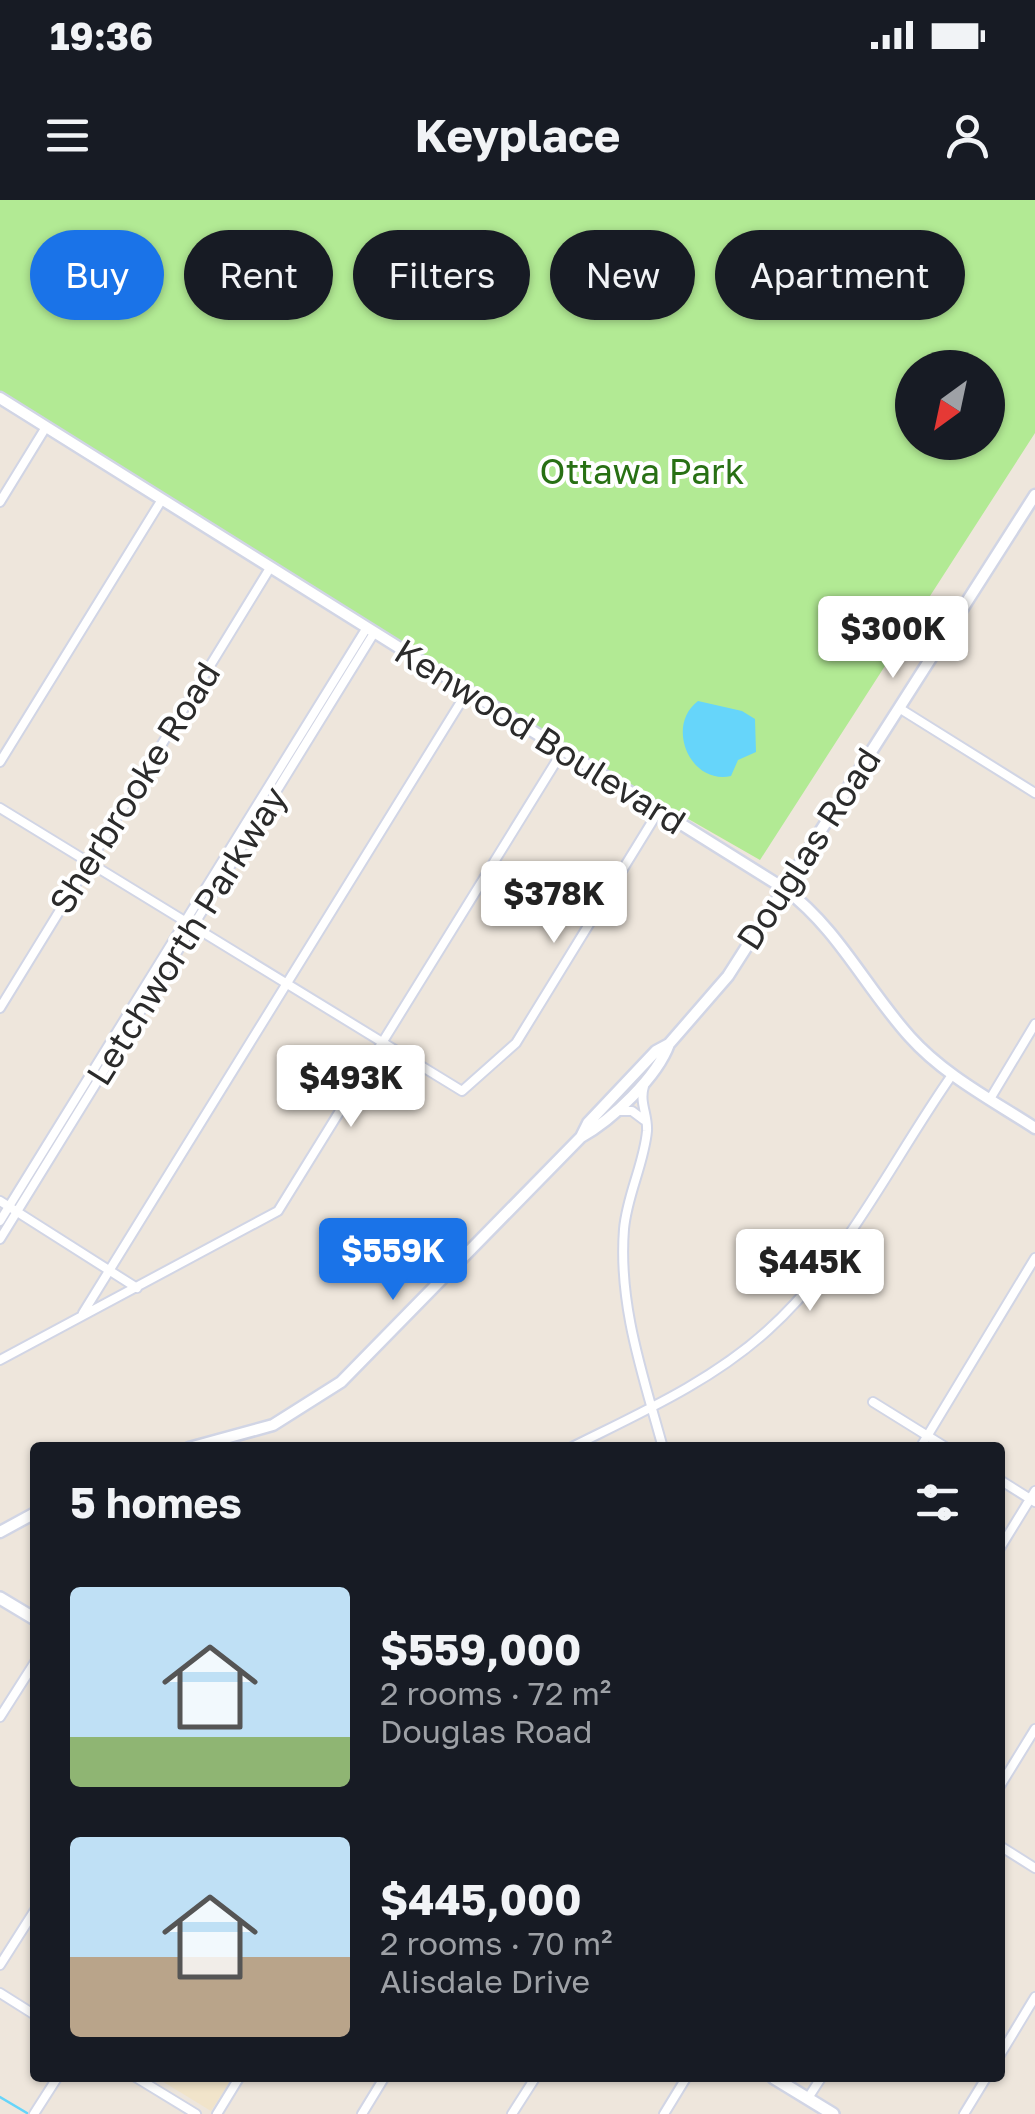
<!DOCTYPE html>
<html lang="en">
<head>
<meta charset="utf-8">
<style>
	:root { --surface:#171b24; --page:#242831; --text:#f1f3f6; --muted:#9ea1a6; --accent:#1a73e8 }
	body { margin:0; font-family:"Golos Text",sans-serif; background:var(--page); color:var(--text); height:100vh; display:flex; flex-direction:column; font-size:38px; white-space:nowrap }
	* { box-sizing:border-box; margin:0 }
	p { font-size:32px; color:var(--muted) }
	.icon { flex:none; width:55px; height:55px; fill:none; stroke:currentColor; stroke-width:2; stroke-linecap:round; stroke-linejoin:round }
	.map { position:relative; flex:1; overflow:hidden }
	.panel { position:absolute; left:30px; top:1242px; width:975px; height:640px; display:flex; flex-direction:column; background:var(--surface); border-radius:10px; box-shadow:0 2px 8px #0004 }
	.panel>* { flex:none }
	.banner { position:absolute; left:30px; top:30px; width:975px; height:90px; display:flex; gap:20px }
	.needle { width:65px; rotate:213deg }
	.buttons { position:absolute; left:895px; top:150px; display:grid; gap:20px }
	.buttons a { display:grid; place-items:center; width:110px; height:110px; border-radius:50%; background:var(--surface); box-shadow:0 2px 8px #0004; font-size:50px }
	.price { position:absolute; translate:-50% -85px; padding:0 22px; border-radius:10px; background:#fff; color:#222; font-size:32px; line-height:65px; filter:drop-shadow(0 2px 5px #0008) }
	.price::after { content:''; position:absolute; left:50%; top:60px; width:30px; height:22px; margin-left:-15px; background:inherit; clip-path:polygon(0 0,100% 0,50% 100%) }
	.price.current { background:var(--accent); color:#fff }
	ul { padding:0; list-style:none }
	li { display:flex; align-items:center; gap:30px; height:250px; padding:0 40px }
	li span { display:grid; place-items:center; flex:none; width:280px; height:200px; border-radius:10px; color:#555 }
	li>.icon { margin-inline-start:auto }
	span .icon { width:120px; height:120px; fill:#fffc; stroke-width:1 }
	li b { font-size:42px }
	h2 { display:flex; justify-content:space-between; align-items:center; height:120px; padding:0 40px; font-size:42px }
	.pill { padding:0 35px; border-radius:45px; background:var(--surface); box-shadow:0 2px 8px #0004; font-size:35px; line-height:90px }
	.pill.current { background:var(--accent); color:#fff }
	.status { display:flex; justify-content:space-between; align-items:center; height:70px; padding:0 50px; background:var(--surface); direction:ltr }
	.status svg { height:28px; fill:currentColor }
	header { display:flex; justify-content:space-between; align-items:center; height:130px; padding:0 40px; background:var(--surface); font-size:45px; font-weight:700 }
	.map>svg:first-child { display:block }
	.education { fill:#f1e4ca }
	.green { fill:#b2ea94; fill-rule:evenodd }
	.water { fill:#66d5fa }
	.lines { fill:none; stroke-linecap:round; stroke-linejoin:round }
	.stream { stroke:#66d5fa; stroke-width:2.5 }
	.minor-casing { stroke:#d1d5e5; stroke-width:12 }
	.tertiary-casing { stroke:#d1d5e5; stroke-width:15 }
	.secondary-casing { stroke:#d1d5e5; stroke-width:16 }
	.minor { stroke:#fff; stroke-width:8 }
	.tertiary { stroke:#fff; stroke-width:10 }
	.secondary { stroke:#fff; stroke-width:11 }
	.labels { text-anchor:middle; stroke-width:8; stroke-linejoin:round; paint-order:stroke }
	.park-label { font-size:35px; fill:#287014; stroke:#fff }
	.street-label { font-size:35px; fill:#2b2b2b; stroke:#fff }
</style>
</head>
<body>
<div class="status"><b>19:36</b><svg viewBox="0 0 49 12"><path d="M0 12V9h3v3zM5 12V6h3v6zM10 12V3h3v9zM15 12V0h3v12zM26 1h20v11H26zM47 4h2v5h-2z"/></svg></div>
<header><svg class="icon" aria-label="menu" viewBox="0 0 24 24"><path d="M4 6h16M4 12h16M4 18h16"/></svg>Keyplace<svg class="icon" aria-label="person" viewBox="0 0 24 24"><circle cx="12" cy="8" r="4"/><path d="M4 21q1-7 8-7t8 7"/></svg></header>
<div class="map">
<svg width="1035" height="1914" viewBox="0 0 1035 1914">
	<rect width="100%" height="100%" fill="#eee6dc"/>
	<path class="education" d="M157,1878H232L211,1911Z"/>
	<path class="green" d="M0,0H1035V233L760,660L608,573L0,191ZM912,168H988V242H912Z"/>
	<path class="water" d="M698,501L742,511L755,519L756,552L738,560L731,576C690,585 665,526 698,501Z"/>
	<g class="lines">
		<path class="stream" d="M0,1897L27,1913"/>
		<defs>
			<path id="minor" d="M0,302L46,227
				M899,508L1035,593
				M0,562L161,301
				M0,608L462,891L516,843L658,612
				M0,808L270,368
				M644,886C639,903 648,914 647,931C644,964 627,995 624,1029C618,1105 643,1175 663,1248
				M990,899L1035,824
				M616,911H632L644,920
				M0,1001L137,1088
				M0,1021L366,429
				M0,1039L374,433
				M83,1113L467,492
				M0,1160L278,1011L562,552
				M873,1202L947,1248
				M570,1248C638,1214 711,1182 768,1130C845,1061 893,959 952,875
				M920,1248L1035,1058
				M1000,1280L1035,1302
				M1000,1348L1035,1291
				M0,1517L35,1462
				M1000,1586L1035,1529
				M1000,1646L1035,1668
				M0,1765L35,1710
				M0,1793L35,1815
				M1000,1855L1035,1797
				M137,1878L196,1914
				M808,1898L821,1878
				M34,1914L57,1878
				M217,1914L239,1878
				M362,1914L384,1878
				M512,1914L535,1878
				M664,1914L686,1878
				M964,1914L986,1878"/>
			<path id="tertiary" d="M0,198L785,689C839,730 865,787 910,837C944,875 992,900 1035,928
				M581,937L588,923L656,851L669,844L728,776L1035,295
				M189,1248L273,1225L341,1182L581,937C612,920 657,877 669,844
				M0,1332L35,1313"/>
			<path id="secondary" d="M0,1398L35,1419
				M774,1878L833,1914"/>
		</defs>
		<use href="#minor" class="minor-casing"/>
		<use href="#tertiary" class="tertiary-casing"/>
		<use href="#secondary" class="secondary-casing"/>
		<use href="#minor" class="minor"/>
		<use href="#tertiary" class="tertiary"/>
		<use href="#secondary" class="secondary"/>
	</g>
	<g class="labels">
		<g class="park-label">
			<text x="642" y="284">Ottawa Park</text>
		</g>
		<g class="street-label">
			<text transform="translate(540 537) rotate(32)" y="12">Kenwood Boulevard</text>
			<text transform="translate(135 588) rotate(-58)" y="12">Sherbrooke Road</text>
			<text transform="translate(809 649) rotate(-57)" y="12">Douglas Road</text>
			<text transform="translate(187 736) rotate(-58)" y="12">Letchworth Parkway</text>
		</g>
	</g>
</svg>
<div class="buttons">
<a><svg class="needle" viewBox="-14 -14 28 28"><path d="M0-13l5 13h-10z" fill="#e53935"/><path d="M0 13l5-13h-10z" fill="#9ea1a6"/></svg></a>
</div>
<b class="price" style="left:893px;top:481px">$300K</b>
<b class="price" style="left:554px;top:746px">$378K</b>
<b class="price" style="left:351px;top:930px">$493K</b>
<b class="price current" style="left:393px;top:1103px">$559K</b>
<b class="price" style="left:810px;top:1114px">$445K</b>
<div class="banner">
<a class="pill current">Buy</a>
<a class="pill">Rent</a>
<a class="pill">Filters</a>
<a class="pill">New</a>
<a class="pill">Apartment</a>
</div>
<section class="panel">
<h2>5 homes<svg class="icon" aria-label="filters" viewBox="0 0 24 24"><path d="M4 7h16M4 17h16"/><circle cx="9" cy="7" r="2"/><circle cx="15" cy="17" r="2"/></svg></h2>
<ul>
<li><span style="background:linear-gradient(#bfe0f5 75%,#8fb573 0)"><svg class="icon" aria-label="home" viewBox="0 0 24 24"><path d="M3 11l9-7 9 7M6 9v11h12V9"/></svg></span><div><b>$559,000</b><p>2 rooms · 72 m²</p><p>Douglas Road</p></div></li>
<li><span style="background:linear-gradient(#bfe0f5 60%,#b9a48a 0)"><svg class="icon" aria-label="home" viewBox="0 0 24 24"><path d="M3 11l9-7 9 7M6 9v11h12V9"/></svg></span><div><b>$445,000</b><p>2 rooms · 70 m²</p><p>Alisdale Drive</p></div></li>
</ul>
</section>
</div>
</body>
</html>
